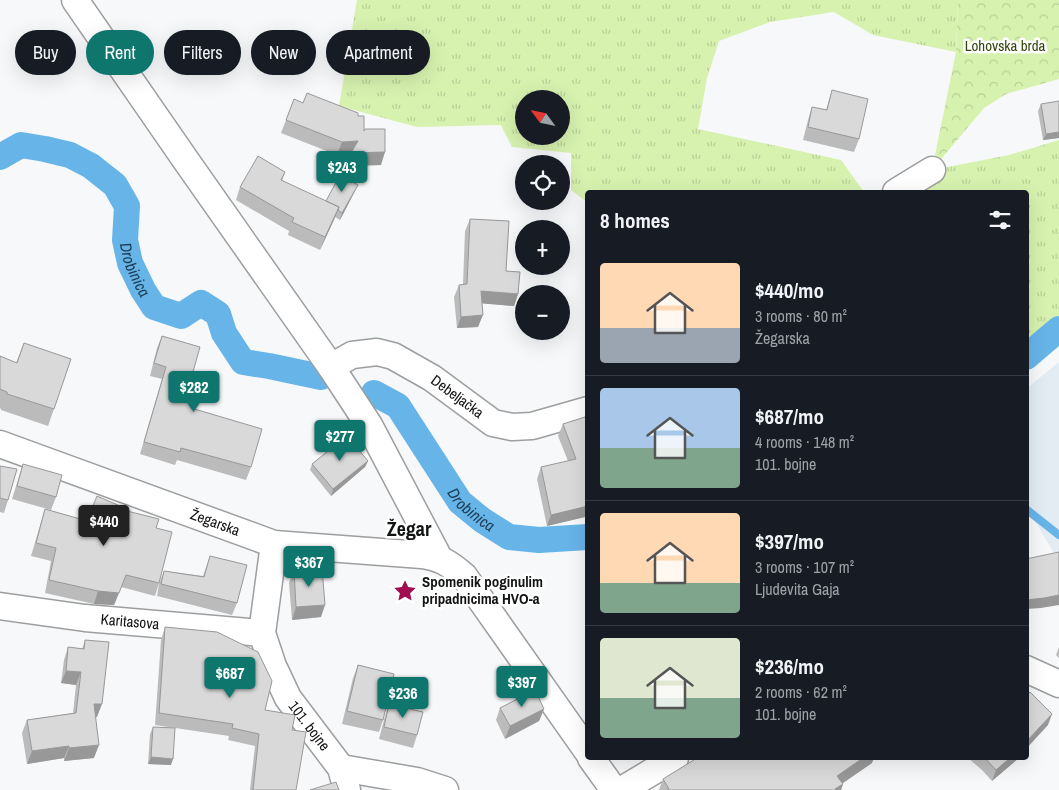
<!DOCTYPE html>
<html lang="en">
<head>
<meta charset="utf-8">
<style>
	:root { --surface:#171b24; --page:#20242c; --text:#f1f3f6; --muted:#9ea1a6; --line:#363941; --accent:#0f766e }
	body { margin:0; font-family:"Archivo Narrow",sans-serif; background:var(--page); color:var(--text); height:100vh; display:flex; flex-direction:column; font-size:19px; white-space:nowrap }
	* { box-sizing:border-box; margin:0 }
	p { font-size:16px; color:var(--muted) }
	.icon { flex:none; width:28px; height:28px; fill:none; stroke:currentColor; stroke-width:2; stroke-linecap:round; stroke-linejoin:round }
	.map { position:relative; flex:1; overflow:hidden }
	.sheet { position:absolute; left:585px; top:190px; width:444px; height:570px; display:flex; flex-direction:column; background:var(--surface); border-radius:5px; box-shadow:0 5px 20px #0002 }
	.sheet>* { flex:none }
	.guide { position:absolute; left:15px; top:30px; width:475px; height:45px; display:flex; gap:10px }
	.needle { width:32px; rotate:303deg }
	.tools { position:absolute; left:515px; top:90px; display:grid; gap:10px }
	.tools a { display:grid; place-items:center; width:55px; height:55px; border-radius:50%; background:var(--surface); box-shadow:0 5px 20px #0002; font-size:25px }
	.price { position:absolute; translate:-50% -42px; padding:0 11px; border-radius:5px; background:var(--accent); color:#fff; font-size:16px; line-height:32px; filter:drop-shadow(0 1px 2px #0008) }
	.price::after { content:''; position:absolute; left:50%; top:30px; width:15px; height:11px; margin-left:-8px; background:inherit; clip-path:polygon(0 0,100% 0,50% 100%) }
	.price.current { background:#222; color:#fff }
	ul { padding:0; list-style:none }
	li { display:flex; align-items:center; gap:15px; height:125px; padding:0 15px }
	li+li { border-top:1px solid var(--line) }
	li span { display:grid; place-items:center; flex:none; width:140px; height:100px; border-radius:5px; color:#555 }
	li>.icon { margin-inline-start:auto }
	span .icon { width:60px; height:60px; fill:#fffc; stroke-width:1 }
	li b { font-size:21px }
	h2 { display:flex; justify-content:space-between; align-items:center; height:60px; padding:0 15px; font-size:21px }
	.pill { padding:0 18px; border-radius:22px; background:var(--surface); box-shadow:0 5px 20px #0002; font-size:18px; line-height:45px }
	.pill.current { background:var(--accent); color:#fff }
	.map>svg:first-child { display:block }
	.built { fill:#e4ecf3 }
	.grass { fill:url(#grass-tufts); fill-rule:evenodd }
	.forest { fill:url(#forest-crowns) }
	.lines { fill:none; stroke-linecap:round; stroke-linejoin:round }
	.stream { stroke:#67b4e9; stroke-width:8 }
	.canal { stroke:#67b4e9; stroke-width:26 }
	.minor-casing { stroke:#9c9e9f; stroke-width:29 }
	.minor { stroke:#fff; stroke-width:26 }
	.wall { fill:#bbb }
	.shaded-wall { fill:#999899 }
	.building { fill:#dad9da; stroke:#999899 }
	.labels { text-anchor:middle; stroke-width:5; stroke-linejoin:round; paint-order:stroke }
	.park-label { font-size:15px; fill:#33450c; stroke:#fff }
	.street-label { font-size:15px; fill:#121313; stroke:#fff }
	.poi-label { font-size:15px; font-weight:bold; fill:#121313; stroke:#fff; text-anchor:start }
	.water-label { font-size:16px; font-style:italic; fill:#1b3c52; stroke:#fff }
	.district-label { font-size:20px; font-weight:bold; fill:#121313; stroke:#fff }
</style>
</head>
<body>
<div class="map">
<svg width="1059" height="790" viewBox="0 0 1059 790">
	<defs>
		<pattern id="grass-tufts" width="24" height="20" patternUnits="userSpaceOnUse" patternTransform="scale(1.25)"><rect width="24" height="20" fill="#d7f2af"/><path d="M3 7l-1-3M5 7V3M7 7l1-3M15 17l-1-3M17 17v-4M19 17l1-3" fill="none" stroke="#b8cf96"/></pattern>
		<pattern id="forest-crowns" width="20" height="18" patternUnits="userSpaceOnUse" patternTransform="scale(1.25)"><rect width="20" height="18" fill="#d7f2af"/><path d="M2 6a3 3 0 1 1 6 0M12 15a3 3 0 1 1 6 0" fill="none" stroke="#b8cf96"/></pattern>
	</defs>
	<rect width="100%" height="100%" fill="#f6f8f9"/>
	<path class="built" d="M1059,362V557L1054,553L1026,506V389Z"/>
	<path class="grass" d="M357,0H958L956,52L873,35L834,12L770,22L719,41L707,78L698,129L841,160L864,192H588L587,202L571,190V153L512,147L501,125L417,127L339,106ZM524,99H561V136H524Z
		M1059,140V329L1026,357V192H896L932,170L1009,155Z"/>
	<path class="forest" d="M958,0H1059V79L1006,94L984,108L932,170L956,52Z"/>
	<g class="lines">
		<path class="stream" d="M1026,509L1059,535"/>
		<g class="canal">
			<path id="s1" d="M0,157L21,145L45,149L70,155L91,166L115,185L127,206L125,240L130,263L143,290L154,307L181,316L201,303L218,314L224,333L243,362L269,366L321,377"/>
			<path d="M1026,357L1059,329"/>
			<path id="s2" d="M374,393L398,406L460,502L482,520L509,537L539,540L588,537"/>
		</g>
		<defs>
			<g id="minor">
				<path d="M75,0L187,162L331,367L369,425L439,558"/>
				<path d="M896,192L932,170"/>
				<path id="s3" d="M331,367L352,355L377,352L393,356L432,378L493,423L512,427L532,426L588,410"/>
				<path id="s4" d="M0,444L274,544L422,555C441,558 449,563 464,576L588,752"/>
				<path id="s5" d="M274,544L262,633L273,666L288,698L341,768L347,790"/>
				<path id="s6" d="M0,606L85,618L262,633"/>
				<path d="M1026,669L1059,684"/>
				<path d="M591,758L614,790"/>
				<path d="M341,768L417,781L445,790"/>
				<path d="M622,790L675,758"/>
			</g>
		</defs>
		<use href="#minor" class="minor-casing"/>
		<use href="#minor" class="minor"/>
	</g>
	<path class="wall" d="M832,90L859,139L854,152L803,140L808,120L812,107L826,110Z
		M294,99L303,103L358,116L364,131L381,165L347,166L351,154L337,155L281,133Z
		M1041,104L1059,138L1043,140L1038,111Z
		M285,172L282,181L326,201L355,191L340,220L335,217L320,250L288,235L289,231L236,200L240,187Z
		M470,219L506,271L518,294L514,306L482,303L478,327L457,328L454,297L459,285L463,284L465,231Z
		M162,336L189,386L191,408L251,467L246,480L177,460L175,465L140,454L162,379L150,376L157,348Z
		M24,343L54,409L48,426L1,410V409L0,408V356L16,363Z
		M588,416V512L585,517L547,526L537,479L541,467L568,461L558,436L563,424Z
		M368,461L365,467L331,496L310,470L312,464Z
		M23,464L56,497L51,510L12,499Z
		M0,466L8,500L4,513L0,512Z
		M45,509L87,521L119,509L156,528L159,583L155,596L121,587L114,605L94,604L45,593L51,561L31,556L41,522Z
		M210,556L237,603L232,615L157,596L159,584L164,571L203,576Z
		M294,570L321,617L292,620L289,583Z
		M165,627L265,710L292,730L296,790H250L255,746L228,740L229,736L155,725L161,640Z
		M85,640L97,717H96L94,758L64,761V758L27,764L22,733L27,720L73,713L76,685L61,683L64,660L68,647L82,649Z
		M1059,647V658L1056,655Z
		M358,665L383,720L379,732L342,724L353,678Z
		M389,704L417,735L413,748L379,739L385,716Z
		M500,708L544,709L539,721L505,739L496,720Z
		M153,727L171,765L148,764L150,734Z
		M968,758H1019L992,781L982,770Z
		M872,763L842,783L843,784L841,790H659L663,779Z"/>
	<path class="shaded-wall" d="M1059,132V138L1043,140L1046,134Z
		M358,141L385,152L381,165L347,166L351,154L337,155L342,142Z
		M358,185L355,191L340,220L342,213Z
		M339,207L334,220L320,250L325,237Z
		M481,291L518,294L514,306L477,303Z
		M483,315L478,327L457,328L461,317Z
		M368,461L365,467L331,496L333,489Z
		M588,496V512L585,517L547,526L551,515Z
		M98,591L119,593L114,605L94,604Z
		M1059,595V605L1041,608L1026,609V600Z
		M325,605L321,617L292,620L296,607Z
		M66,671L81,672L76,685L61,683Z
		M94,704H102L97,717L90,716Z
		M544,709L539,721L505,739L510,726Z
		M1052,714L1048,725L1026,749V742Z
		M99,745L94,758L64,761L69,748Z
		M69,746L64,758L27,764L32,751Z
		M151,757L173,759L171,765L148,764Z
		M863,758H874L872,763L833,790L837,776Z
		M1010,758H1019L992,781L996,770Z
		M843,784L841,790H835V789Z"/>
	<path class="building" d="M832,90L868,99L859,139L808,127L812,107L827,110Z
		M307,93L358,113V116H364V131L365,129H385V152L351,153L358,141L342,142L286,120L294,99L303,103Z
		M1059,101V132L1046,134L1041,104Z
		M258,156L285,172L281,180L339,207L325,237L292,222L294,218L240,187Z
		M340,175L358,185L342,213L338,210L339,207L326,201Z
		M470,219L509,221L506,271L520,272L518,294L481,291L483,315L461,317L459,285L467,284Z
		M162,336L200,347L189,386L197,388L191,408L262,429L251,467L181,448L180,452L144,442L166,367L154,363Z
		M24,343L71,359L54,409L7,394V392L0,389V356L17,363Z
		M588,416V506L551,515L541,467L576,459L563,424Z
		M347,436L368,461L333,489L312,464Z
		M23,464L62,475L56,497L17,486Z
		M0,466L17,469L8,500L0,498Z
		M97,496L120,506L119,509L159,519L156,528L172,532L159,583L126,575L119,593L98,591L49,580L56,548L36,543L45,509L87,521Z
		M1059,552V595L1044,598L1026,600V559Z
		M210,556L247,565L237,603L161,584L164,571L204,577Z
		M322,568L325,605L296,607L294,570Z
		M165,627L217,632L258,652L272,681L265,710L295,715L292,730L306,732L296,790H253L259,734L232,728L233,724L159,713Z
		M85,640L109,642L102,704H94L99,745L69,748V746L32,751L27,720L76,713L81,672L66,671L68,647L84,649Z
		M358,665L394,674L383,720L347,711Z
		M535,690L544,709L510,726L500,708Z
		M1030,692L1052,714L1026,742V697Z
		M389,704L423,712L417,735L384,727Z
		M153,727L175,728L173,759L151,757Z
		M697,758H863L837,776L843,784L835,789L836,790H667L669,789L663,779Z
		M985,758H1010L996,770Z
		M336,782L339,790H310Z"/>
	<defs>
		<symbol id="sight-bare" viewBox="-9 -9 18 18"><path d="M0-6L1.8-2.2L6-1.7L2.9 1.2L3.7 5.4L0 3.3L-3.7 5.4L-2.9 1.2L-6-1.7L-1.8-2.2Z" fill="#a10d51" stroke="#fff" stroke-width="2.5" paint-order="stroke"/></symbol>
	</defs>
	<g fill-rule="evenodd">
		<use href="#sight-bare" x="389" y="575" width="32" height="32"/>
	</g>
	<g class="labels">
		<g class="park-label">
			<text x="1005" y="51">Lohovska brda</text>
		</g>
		<g class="street-label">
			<text dy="5" stroke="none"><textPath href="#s3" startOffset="142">Debeljačka</textPath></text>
			<text dy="5" stroke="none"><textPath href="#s4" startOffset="229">Žegarska</textPath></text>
			<text dy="5" stroke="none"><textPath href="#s6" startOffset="131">Karitasova</textPath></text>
			<text dy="5" stroke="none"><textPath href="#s5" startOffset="195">101. bojne</textPath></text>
		</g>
		<g class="poi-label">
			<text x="422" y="587">Spomenik poginulim<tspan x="422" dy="17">pripadnicima HVO-a</tspan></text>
		</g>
		<g class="water-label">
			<text dy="6" stroke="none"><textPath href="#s1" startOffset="218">Drobinica</textPath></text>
			<text dy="6" stroke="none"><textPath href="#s2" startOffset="155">Drobinica</textPath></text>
		</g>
		<g class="district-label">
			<text x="409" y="536">Žegar</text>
		</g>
	</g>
</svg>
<div class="tools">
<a><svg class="needle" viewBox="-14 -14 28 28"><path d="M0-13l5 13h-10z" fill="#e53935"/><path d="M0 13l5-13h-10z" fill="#9ea1a6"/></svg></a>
<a><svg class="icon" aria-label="locate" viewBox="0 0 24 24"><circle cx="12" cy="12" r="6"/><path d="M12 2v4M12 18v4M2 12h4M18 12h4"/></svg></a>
<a>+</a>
<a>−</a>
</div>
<b class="price" style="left:342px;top:193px">$243</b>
<b class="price" style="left:194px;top:413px">$282</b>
<b class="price" style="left:340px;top:462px">$277</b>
<b class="price current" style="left:104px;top:547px">$440</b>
<b class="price" style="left:309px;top:588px">$367</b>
<b class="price" style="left:230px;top:699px">$687</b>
<b class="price" style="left:522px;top:708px">$397</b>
<b class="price" style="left:403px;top:719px">$236</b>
<div class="guide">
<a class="pill">Buy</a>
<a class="pill current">Rent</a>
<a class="pill">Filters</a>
<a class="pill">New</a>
<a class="pill">Apartment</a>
</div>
<section class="sheet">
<h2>8 homes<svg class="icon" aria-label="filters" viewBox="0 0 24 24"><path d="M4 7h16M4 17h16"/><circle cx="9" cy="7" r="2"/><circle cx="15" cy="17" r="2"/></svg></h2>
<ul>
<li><span style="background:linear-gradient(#ffd9b3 65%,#9aa5b1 0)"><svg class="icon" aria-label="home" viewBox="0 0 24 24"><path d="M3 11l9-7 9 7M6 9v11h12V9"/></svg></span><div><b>$440/mo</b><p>3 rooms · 80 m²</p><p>Žegarska</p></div></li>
<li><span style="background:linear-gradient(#a9c7e8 60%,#7fa58c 0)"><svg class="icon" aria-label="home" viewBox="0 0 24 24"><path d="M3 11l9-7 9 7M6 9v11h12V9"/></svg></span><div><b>$687/mo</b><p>4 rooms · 148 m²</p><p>101. bojne</p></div></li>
<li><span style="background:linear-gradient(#ffd9b3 70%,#7fa58c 0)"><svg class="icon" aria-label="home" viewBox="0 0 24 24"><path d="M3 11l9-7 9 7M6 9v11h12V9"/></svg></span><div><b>$397/mo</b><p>3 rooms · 107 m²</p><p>Ljudevita Gaja</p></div></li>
<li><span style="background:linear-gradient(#dfe7d0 60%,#7fa58c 0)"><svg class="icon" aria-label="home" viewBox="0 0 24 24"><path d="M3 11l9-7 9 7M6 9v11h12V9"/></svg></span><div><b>$236/mo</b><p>2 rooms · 62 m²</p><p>101. bojne</p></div></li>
</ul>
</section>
</div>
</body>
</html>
